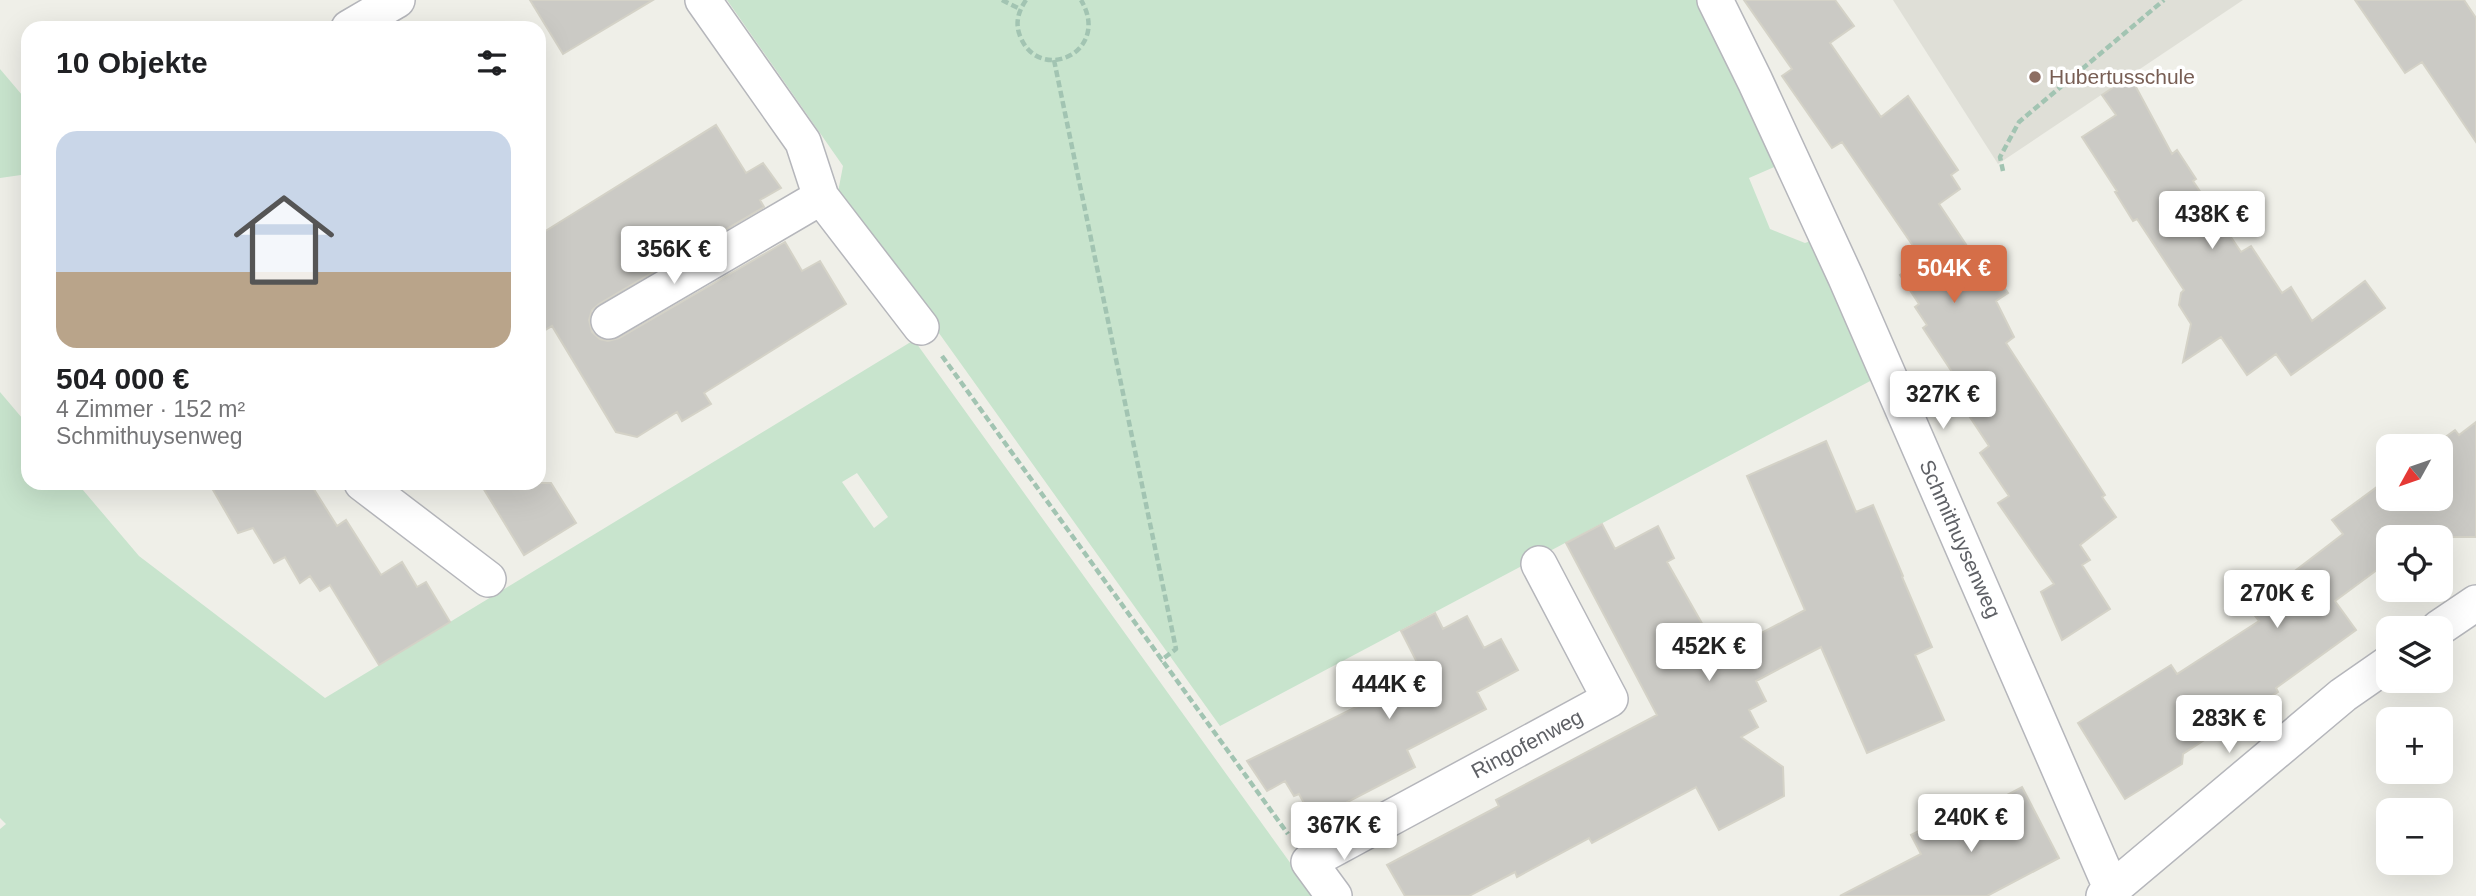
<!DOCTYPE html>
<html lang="de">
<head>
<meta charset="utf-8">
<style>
	:root { --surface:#fff; --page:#f2f2f2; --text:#202124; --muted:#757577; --line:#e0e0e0; --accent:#d56e48 }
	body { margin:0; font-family:Arial,sans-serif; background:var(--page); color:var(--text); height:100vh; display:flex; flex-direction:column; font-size:26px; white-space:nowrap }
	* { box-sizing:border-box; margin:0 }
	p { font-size:23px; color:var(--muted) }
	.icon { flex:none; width:38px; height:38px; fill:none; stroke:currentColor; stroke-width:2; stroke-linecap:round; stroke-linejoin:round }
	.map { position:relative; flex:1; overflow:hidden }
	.details { position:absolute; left:21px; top:21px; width:525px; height:469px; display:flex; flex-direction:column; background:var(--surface); border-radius:21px; box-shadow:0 7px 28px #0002 }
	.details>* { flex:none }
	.needle { width:46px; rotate:230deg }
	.controls { position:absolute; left:2376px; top:434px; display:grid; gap:14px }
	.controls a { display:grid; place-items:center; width:77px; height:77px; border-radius:14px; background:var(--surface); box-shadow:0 7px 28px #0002; font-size:35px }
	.price { position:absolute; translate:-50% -60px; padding:0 16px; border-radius:7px; background:#fff; color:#222; font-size:23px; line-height:46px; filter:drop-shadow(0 2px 4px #0008) }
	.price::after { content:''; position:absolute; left:50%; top:42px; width:21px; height:16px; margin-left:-10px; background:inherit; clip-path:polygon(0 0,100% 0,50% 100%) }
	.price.current { background:var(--accent); color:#fff }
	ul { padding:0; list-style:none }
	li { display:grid; align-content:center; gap:14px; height:371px; padding:0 35px }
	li+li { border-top:2px solid var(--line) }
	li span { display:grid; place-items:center; height:217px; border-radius:21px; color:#555 }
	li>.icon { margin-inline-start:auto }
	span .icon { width:126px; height:126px; fill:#fffc; stroke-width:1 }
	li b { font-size:30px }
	h2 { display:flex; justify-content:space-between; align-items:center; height:84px; padding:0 35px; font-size:30px }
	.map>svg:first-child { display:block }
	.education { fill:#dfdfd7 }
	.green { fill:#c8e4cd; fill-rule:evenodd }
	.building { fill:#cbcac5; stroke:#d4d2c7; stroke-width:2 }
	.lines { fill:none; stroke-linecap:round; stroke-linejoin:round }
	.minor-casing { stroke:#b5b6bb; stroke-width:38 }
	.path { stroke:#a2c4b2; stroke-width:4.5; stroke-dasharray:7 3.5; stroke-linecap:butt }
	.minor { stroke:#fff; stroke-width:35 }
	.education-dot { fill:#8d6e63; stroke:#fff; stroke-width:2.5 }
	.labels { text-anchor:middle; stroke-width:7; stroke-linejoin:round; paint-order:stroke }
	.education-label { font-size:21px; fill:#785e54; stroke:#fff; text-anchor:start }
	.street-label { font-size:21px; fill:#5f6166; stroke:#fff }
</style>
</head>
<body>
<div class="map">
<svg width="2476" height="896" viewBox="0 0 2476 896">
	<rect width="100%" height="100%" fill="#efefe8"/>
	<path class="education" d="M1893,0H2243L1998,164Z"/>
	<path class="green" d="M727,0H1701L1781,164L1749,178L1770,229L1805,243L1813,240L1874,379L1220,726L838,192L843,166Z
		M0,69L28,102V174L0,178Z
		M914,340L1314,896H0V829L6,824L0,818V392L28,425V483H77L139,556L325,698ZM857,473L888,517L874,528L842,482Z"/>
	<path class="building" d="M530,0H653L563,54Z
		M1744,0H1835L1854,26L1830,43L1881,117L1908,96L1958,170L1951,175L1960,189L1939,204L1979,264L1985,260L2008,293L1996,301L2014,337L2006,343L2105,495L2102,497L2116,517L2080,545L2090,560L2082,565L2110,609L2062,640L2041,592L2054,584L1998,503L2009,496L1980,453L1989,446L1958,399L1961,397L1949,379L1954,375L1923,328L1927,325L1915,307L1919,304L1900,275L1922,259L1842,142L1832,148L1782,76L1792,69Z
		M2355,0H2464L2476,18V142L2422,62L2405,73Z
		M2130,76L2172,154L2177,150L2196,179L2193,181L2241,252L2251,246L2282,293L2291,287L2312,321L2365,281L2385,308L2291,375L2276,354L2247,375L2221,337L2183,362L2191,324L2179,305L2181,293L2184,290L2137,219L2133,221L2115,192L2117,191L2082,137L2116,115L2102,95Z
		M716,125L746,173L763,163L781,188L760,200L764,207L599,304L592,310L589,320L592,332L600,339L608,341L619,338L785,242L802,271L820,261L846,304L704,393L711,404L682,421L677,412L637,437L616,432L552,326L539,334V235Z
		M2476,422V537H2389V561L2335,601L2356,630L2276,688L2278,692L2183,754L2182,764L2125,799L2078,723L2171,665L2177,674L2259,621L2248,607L2343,534L2332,520L2389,478V499H2441V446H2433L2455,430L2459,435Z
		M1826,441L1856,512L1873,505L1903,576L1902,577L1932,647L1915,655L1944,720L1867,753L1821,647L1756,681L1766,701L1749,710L1758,727L1741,737L1783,767L1784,796L1719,830L1696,787L1592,843L1589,838L1517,877L1515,872L1469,896H1405L1387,865L1499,806L1496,800L1657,715L1566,543L1602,524L1615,549L1658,526L1674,558L1667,562L1720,655L1805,610L1747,476Z
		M209,483H310L337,526L346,520L381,575L402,562L417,587L426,582L450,622L379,665L330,585L320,591L310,576L300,583L285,557L274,563L253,528L238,533Z
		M480,483H551L576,523L524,555Z
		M1435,613L1443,629L1467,616L1484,648L1501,639L1518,670L1477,692L1486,709L1407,750L1415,767L1313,820L1299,794L1294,796L1285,781L1267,791L1247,761L1372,699L1383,703L1426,680L1401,631Z
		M2022,787L2059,858L1987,896H1840L1921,854L1911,835L1948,816L1952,824Z"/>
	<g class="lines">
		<defs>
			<path id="minor" d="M703,0L803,142L821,197L921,327
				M1715,0L1755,81L1846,278L2112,890
				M349,28L397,0
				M609,321L821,197
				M362,483L488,579
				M2439,628L2476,603
				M1334,896L1309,862L1610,699L1539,564
				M2104,896L2343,695L2389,663"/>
		</defs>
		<use href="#minor" class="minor-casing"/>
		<path class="path" d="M1002,0L1020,9
			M1026,0C1018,12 1015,23 1020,36C1039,85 1112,52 1081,0
			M1054,60L1176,649L1160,661
			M2003,171L2000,157L2019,122L2164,0
			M942,356L1288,834"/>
		<use href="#minor" class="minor"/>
	</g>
	<circle class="education-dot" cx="2035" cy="77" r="7"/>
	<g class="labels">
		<g class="education-label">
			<text x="2049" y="84">Hubertusschule</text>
		</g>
		<g class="street-label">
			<text transform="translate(1960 539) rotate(66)" y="7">Schmithuysenweg</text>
			<text transform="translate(1527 744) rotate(-28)" y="7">Ringofenweg</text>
		</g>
	</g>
</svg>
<div class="controls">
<a><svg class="needle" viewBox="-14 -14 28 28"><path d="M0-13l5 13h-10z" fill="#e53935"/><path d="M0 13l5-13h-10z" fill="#757577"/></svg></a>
<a><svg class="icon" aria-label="locate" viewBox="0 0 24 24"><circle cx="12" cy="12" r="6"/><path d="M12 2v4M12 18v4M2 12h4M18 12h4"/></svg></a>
<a><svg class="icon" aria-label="layers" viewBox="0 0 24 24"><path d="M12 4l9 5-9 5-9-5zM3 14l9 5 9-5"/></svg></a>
<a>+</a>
<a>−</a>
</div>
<b class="price" style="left:2212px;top:251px">438K €</b>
<b class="price" style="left:674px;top:286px">356K €</b>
<b class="price current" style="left:1954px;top:305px">504K €</b>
<b class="price" style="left:1943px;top:431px">327K €</b>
<b class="price" style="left:2277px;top:630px">270K €</b>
<b class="price" style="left:1709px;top:683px">452K €</b>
<b class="price" style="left:1389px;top:721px">444K €</b>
<b class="price" style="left:2229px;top:755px">283K €</b>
<b class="price" style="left:1971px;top:854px">240K €</b>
<b class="price" style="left:1344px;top:862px">367K €</b>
<section class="details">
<h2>10 Objekte<svg class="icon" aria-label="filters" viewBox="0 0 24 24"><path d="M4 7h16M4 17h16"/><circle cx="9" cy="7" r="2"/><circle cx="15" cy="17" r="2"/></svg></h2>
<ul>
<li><span style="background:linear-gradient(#c9d6e8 65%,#b9a48a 0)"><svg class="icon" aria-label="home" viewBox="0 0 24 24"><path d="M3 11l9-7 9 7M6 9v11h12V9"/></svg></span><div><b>504 000 €</b><p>4 Zimmer · 152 m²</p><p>Schmithuysenweg</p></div></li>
</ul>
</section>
</div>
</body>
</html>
